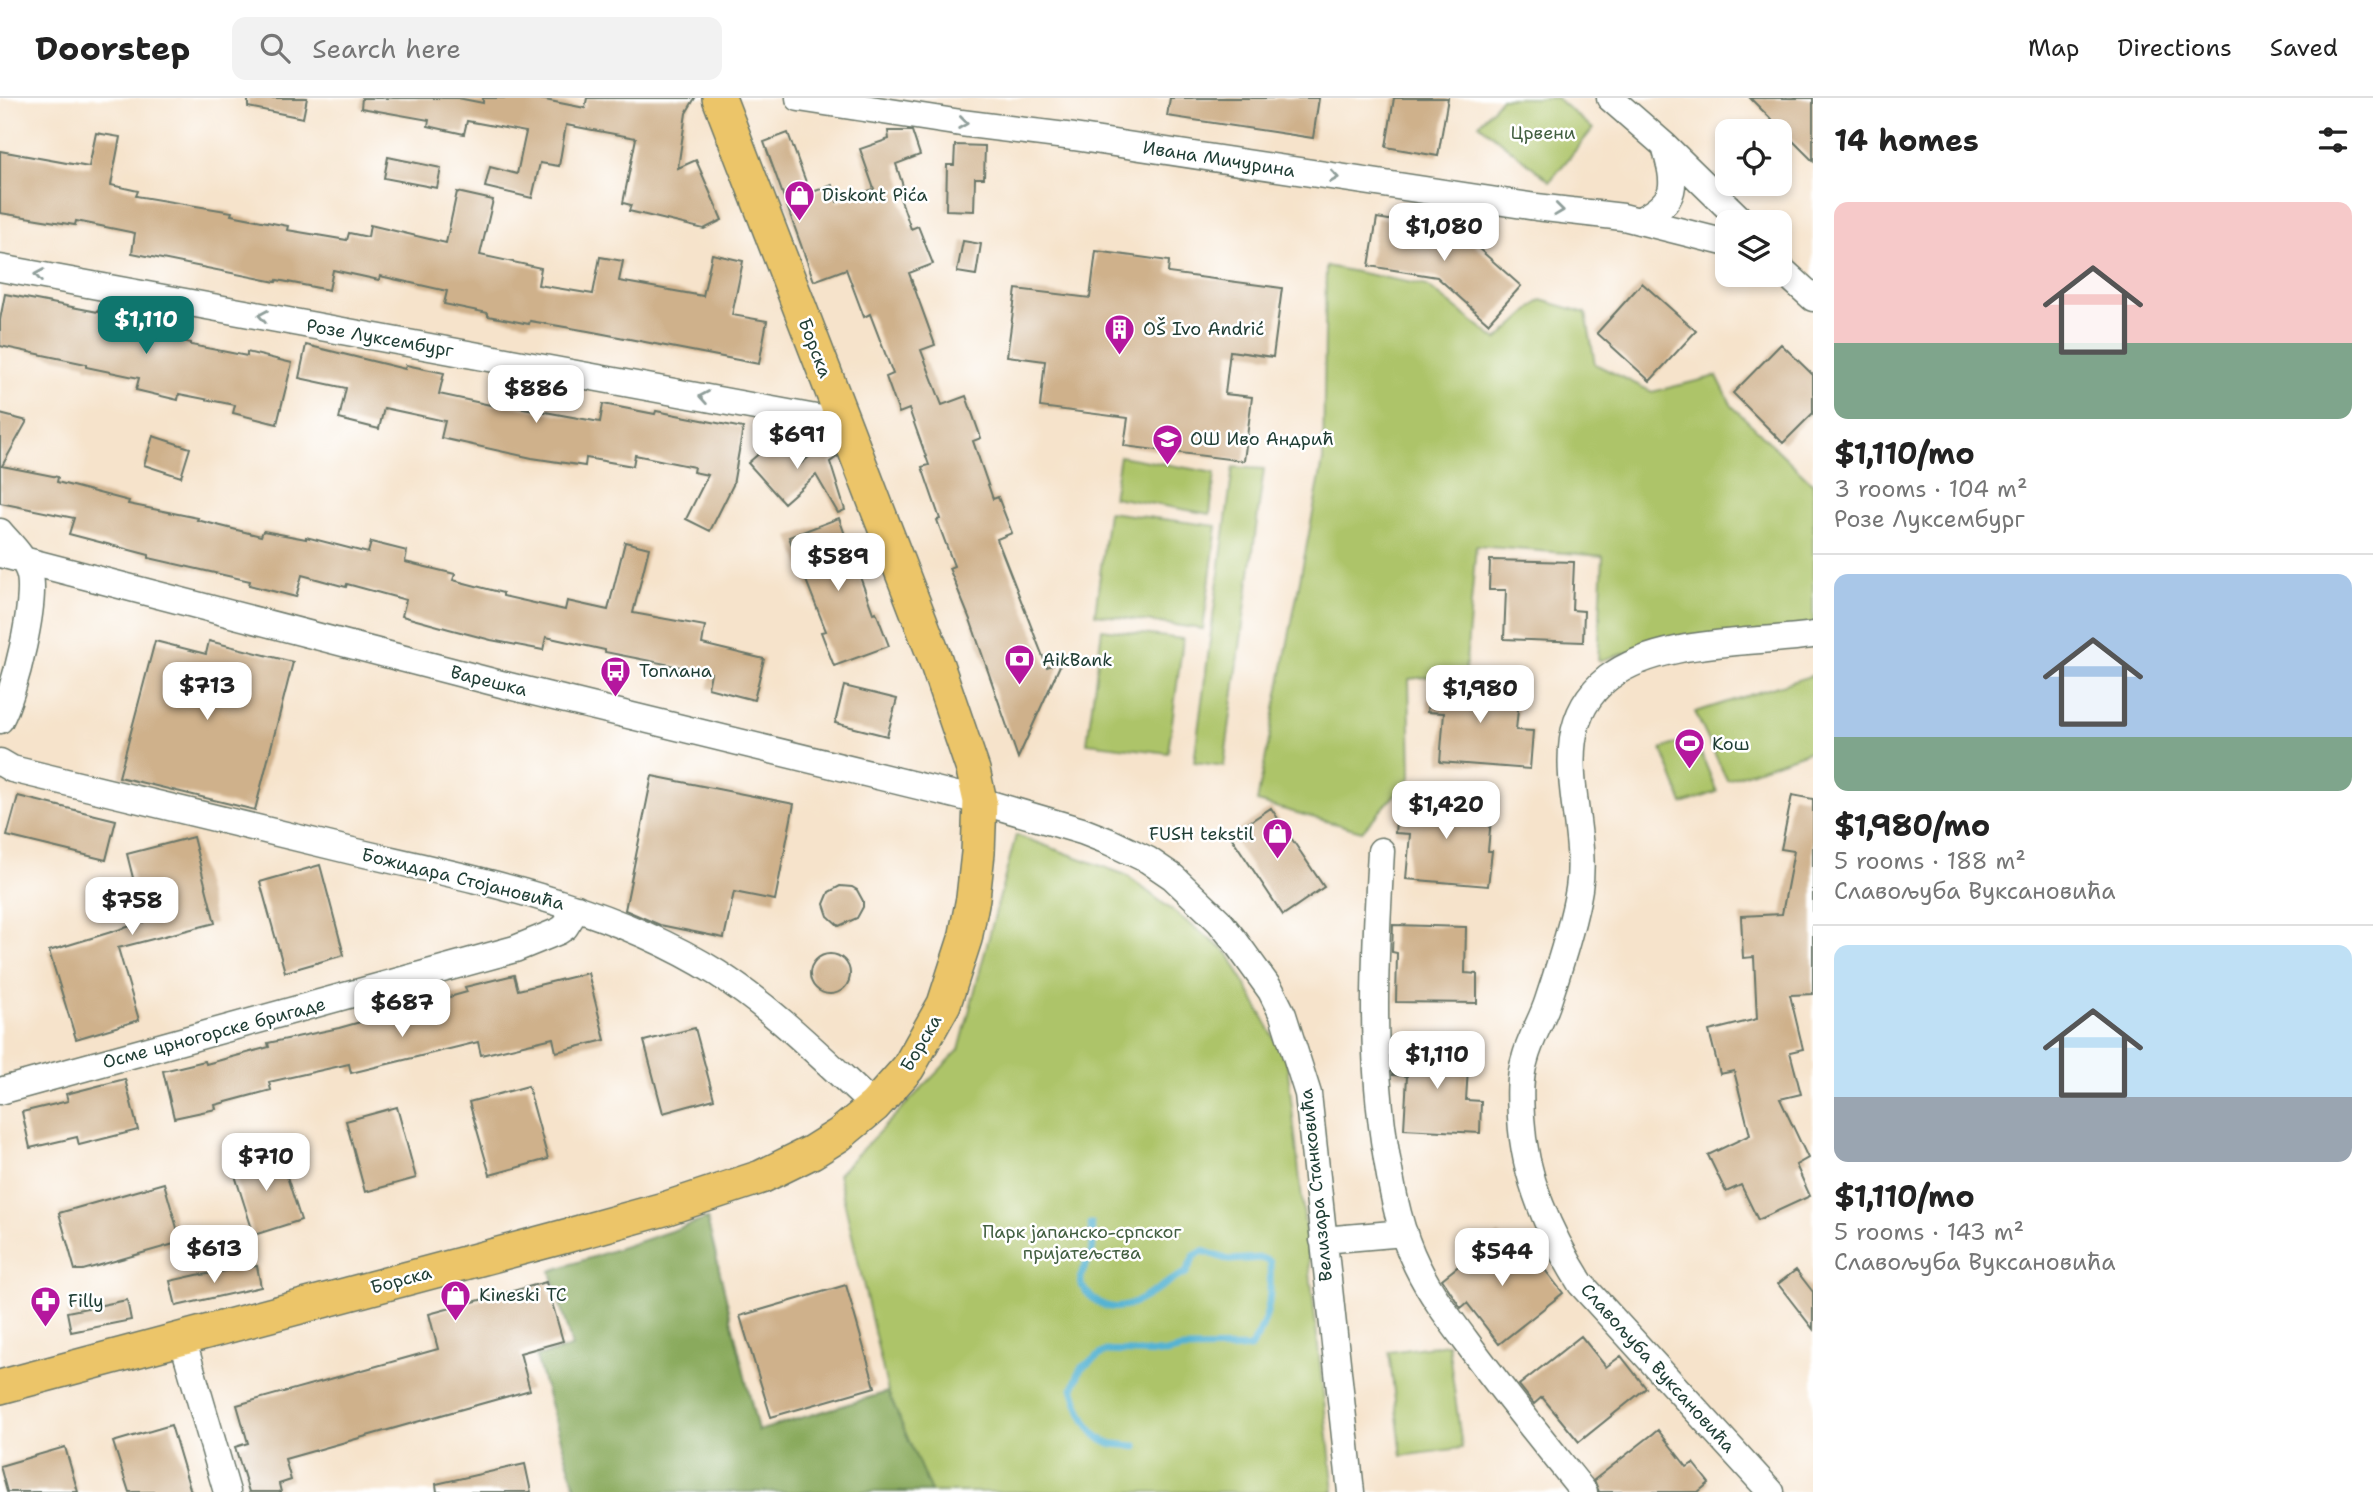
<!DOCTYPE html>
<html lang="en">
<head>
<meta charset="utf-8">
<style>
	:root { --surface:#fff; --page:#f2f2f2; --text:#222; --muted:#767676; --line:#e0e0e0; --accent:#0f766e }
	body { margin:0; font-family:"Shantell Sans",sans-serif; background:var(--page); color:var(--text); height:100vh; display:flex; flex-direction:column; font-size:26px; white-space:nowrap }
	* { box-sizing:border-box; margin:0 }
	p { font-size:23px; color:var(--muted) }
	.icon { flex:none; width:38px; height:38px; fill:none; stroke:currentColor; stroke-width:2; stroke-linecap:round; stroke-linejoin:round }
	.map { position:relative; flex:1; overflow:hidden }
	.details { display:flex; flex-direction:column; background:var(--surface); width:560px }
	.details>* { flex:none }
	.tools { position:absolute; left:1715px; top:21px; display:grid; gap:14px }
	.tools a { display:grid; place-items:center; width:77px; height:77px; border-radius:14px; background:var(--surface); box-shadow:0 4px 10px #0003; font-size:35px }
	.price { position:absolute; translate:-50% -60px; padding:0 16px; border-radius:14px; background:#fff; color:#222; font-size:23px; line-height:46px; filter:drop-shadow(0 2px 4px #0008) }
	.price::after { content:''; position:absolute; left:50%; top:42px; width:21px; height:16px; margin-left:-10px; background:inherit; clip-path:polygon(0 0,100% 0,50% 100%) }
	.price.current { background:var(--accent); color:#fff }
	ul { padding:0; list-style:none }
	li { display:grid; align-content:center; gap:14px; height:371px; padding:0 21px }
	li+li { border-top:2px solid var(--line) }
	li span { display:grid; place-items:center; height:217px; border-radius:14px; color:#555 }
	li>.icon { margin-inline-start:auto }
	span .icon { width:126px; height:126px; fill:#fffc; stroke-width:1 }
	li b { font-size:30px }
	h2 { display:flex; justify-content:space-between; align-items:center; height:84px; padding:0 21px; font-size:30px }
	header { display:flex; align-items:center; gap:42px; box-sizing:border-box; height:98px; padding:0 35px; background:var(--surface); border-bottom:2px solid var(--line) }
	header strong { font-size:33px }
	nav { display:flex; gap:38px; margin-inline-start:auto; font-size:24px }
	.search { width:490px; height:63px; background:var(--page); display:flex; align-items:center; gap:18px; box-sizing:border-box; padding:0 24px; border-radius:14px; color:var(--muted); font-size:26px }
	main { display:flex; flex:1; min-height:0 }
	.map>svg:first-child { display:block }
	.green { fill:#adc469; stroke:#66804e; stroke-width:2 }
	.forest { fill:#8aaa5d; stroke:#547448; stroke-width:2 }
	.lines { fill:none; stroke-linecap:round; stroke-linejoin:round }
	.stream { stroke:#54b3d3; stroke-width:7 }
	.building { fill:#cfb18b }
	.minor-casing { stroke:#6a7769; stroke-width:29 }
	.major-casing { stroke:#6a7769; stroke-width:36 }
	.minor { stroke:#fff; stroke-width:26 }
	.major { stroke:#ecc569; stroke-width:33 }
	.oneway { stroke:#8f9e9a }
	.labels { text-anchor:middle; stroke-width:5; stroke-linejoin:round; paint-order:stroke }
	.park-label { font-size:18px; fill:#425f41; stroke:#fff }
	.street-label { font-size:18px; fill:#1f3d34; stroke:#fff }
	.poi-label { font-size:18px; fill:#1f3d34; stroke:#fff; text-anchor:start }
</style>
</head>
<body>
<header>
<strong>Doorstep</strong>
<div class="search"><svg class="icon" aria-label="search" viewBox="0 0 24 24"><circle cx="10" cy="10" r="6"/><path d="M15 15l6 6"/></svg>Search here</div>
<nav><a>Map</a><a>Directions</a><a>Saved</a></nav>
</header>
<main>
<div class="map">
<svg width="1813" height="1394" viewBox="0 0 1813 1394">
	<rect width="100%" height="100%" fill="#fff"/>
	<filter id="ink" filterUnits="userSpaceOnUse"><feTurbulence type="fractalNoise" baseFrequency=".0143" numOctaves="2"/><feDisplacementMap in="SourceGraphic" scale="14" xChannelSelector="R" yChannelSelector="G"/><feConvolveMatrix kernelMatrix="1 2 1 2 8 2 1 2 1" color-interpolation-filters="sRGB"/></filter>
	<filter id="wash" filterUnits="userSpaceOnUse"><feTurbulence type="fractalNoise" baseFrequency=".00686" numOctaves="4" result="noise"/><feDisplacementMap in="SourceGraphic" scale="28" xChannelSelector="R" yChannelSelector="G"/><feGaussianBlur stdDeviation="1.57" result="paint"/><feColorMatrix in="noise" values="0 0 0 0 0 0 0 0 0 0 0 0 0 0 0 0 0 1.4 0 .05"/><feComposite in="paint" operator="in"/></filter>
	<g filter="url(#wash)">
		<rect width="100%" height="100%" fill="#f6e3cb"/>
		<path class="green" d="M1501,0H1556L1593,31L1550,83L1479,26Z
			M1326,168L1427,188L1497,242L1541,202L1586,215L1595,266L1652,294L1717,278L1732,308L1813,386V536L1674,542L1598,563L1603,458L1476,448L1465,575L1409,581L1411,679L1362,733L1257,704L1323,363Z
			M1120,358L1215,375L1210,416L1113,399Z
			M1233,369L1264,371L1224,668L1194,664Z
			M1108,414L1217,428L1203,531L1095,516Z
			M1102,531L1183,541L1168,655L1087,645Z
			M1813,577V652L1727,682L1695,614Z
			M1694,638L1717,694L1683,706L1662,651Z
			M1016,737L1126,777L1229,856L1287,964L1334,1394H577L536,1259L572,1249L551,1173L707,1121L758,1333L888,1294L838,1076L959,952Z
			M1448,1246L1462,1350L1402,1358L1389,1254Z"/>
		<path class="forest" d="M707,1121L758,1333L888,1294L931,1394H577L536,1259L572,1249L551,1173Z"/>
		<g class="lines">
			<path class="stream" d="M1091,1126C1092,1134 1094,1144 1092,1153C1090,1163 1079,1174 1081,1184C1082,1190 1089,1197 1094,1201C1124,1227 1157,1186 1186,1175L1194,1158L1203,1153L1229,1162L1261,1160L1270,1164C1271,1198 1271,1221 1250,1250L1182,1251L1166,1255L1106,1253L1081,1270L1073,1290C1079,1309 1087,1337 1108,1345C1116,1347 1128,1347 1136,1348"/>
		</g>
		<g id="blocks">
			<path class="building" d="M248,0H307L303,20L248,9Z
				M362,0H458L483,5V0H535L585,10L587,0H695L686,15L678,70L696,62L722,122L704,131L629,113L631,107L623,105L636,40L566,27L559,68L540,65L532,100L485,89L490,69L517,76L526,34L467,23L464,36L428,28L429,22L361,10Z
				M1170,0H1319L1313,40L1167,18Z
				M1394,0H1448L1438,58L1386,49Z
				M1750,0H1813V63Z
				M888,33H912L920,57L896,66L903,88L897,91L911,131L918,128L933,166L909,175L935,247L921,252L942,307L966,298L981,340L973,343L993,401L998,399L1012,435L997,441L1047,569L1062,563L1018,660L971,524L949,470L954,468L937,422L940,421L922,369L929,367L909,311L899,315L886,279L893,276L870,216L864,219L846,171L814,183L764,44L788,35L810,95L832,87L837,104L874,91L860,51L889,41Z
				M96,35L120,39L111,87L138,93L136,98L232,114L231,117L288,128L287,132L347,142L349,135L368,139L370,127L446,145L457,94L493,102L480,157L541,170L538,187L593,196L600,159L623,163L619,183L703,198L712,156L743,163L732,217L767,223L759,266L588,233L530,223L529,226L488,218V215L444,206L447,193L380,178L379,182L333,172L329,192L277,182L276,184L132,155L135,135L76,123L75,127L0,115V53L89,69Z
				M955,47L985,48L984,80H975L974,113L946,112L947,67H954Z
				M388,59L441,70L437,90L384,80Z
				M1377,120L1460,134L1521,188L1488,225L1437,179L1369,168Z
				M963,143L981,146L976,177L957,174Z
				M1096,153L1169,163L1168,175L1282,190L1273,259L1230,253L1225,296L1252,299L1244,363L1124,348L1128,320L1040,309L1045,263L1007,258L1016,191L1090,200Z
				M1642,185L1696,233L1650,283L1597,235Z
				M5,196L98,214L99,210L142,220L140,233L191,245V247L247,258V254L292,265L277,326L233,315L235,307L179,296L178,302L136,292L139,280L86,269V266L0,248V222Z
				M1781,246L1813,277V315L1783,345L1733,295Z
				M306,247L405,271L406,267L444,275L439,296L495,308L496,305L600,324L603,306L655,316L656,313L743,330L733,387L710,433L686,421L708,377L693,374L694,369L635,357L633,368L586,360L585,368L532,360L441,340L445,323L384,310L379,331L339,321L346,290L299,280Z
				M0,316L27,323L2,368L58,379L57,384L129,403L128,406L198,420L197,422L261,438L263,433L306,441V439L368,455L371,444L407,453L405,464L455,476L453,482L503,495V498L565,512L567,503L608,512L625,444L649,450L633,515L705,528L702,546L764,561L754,602L708,590L711,575L605,554V552L546,539L543,552L491,542L449,531L402,518L406,502L347,486L346,489L302,477L296,499L249,487L250,483L149,460V457L69,436L74,420L0,405Z
				M153,338L190,350L181,379L144,367Z
				M777,340L800,366L830,342L837,359L830,364L845,412L838,415L816,377L784,405L748,365Z
				M839,420L873,515L876,514L889,548L834,568L821,534L826,533L789,439Z
				M1490,462L1574,464L1572,512L1584,513L1583,544L1504,541L1506,492H1489Z
				M155,543L206,556L209,543L293,564L255,712L119,679Z
				M1430,582L1520,590L1516,632L1533,633L1530,671L1440,664L1444,615L1427,614Z
				M844,588L897,601L887,638L835,625Z
				M652,678L794,706L775,802L734,794L724,840L660,827L625,812Z
				M1792,697L1813,701V896L1790,897L1803,951L1790,954L1801,996L1780,1001L1808,1060L1796,1067L1810,1098L1758,1122L1741,1087L1726,1094L1708,1057L1750,1037L1734,973L1720,976L1709,933L1757,921L1754,859L1743,860L1741,818L1782,816L1794,753L1781,751Z
				M18,698L116,722L106,762L7,738Z
				M1398,701L1492,709L1488,753H1492L1488,788L1406,781L1410,736L1395,735Z
				M1271,710L1324,789L1283,817L1230,737Z
				M193,739L215,825L118,850L139,922L76,941L49,853L144,824L127,756Z
				M320,767L344,857L285,874L260,784Z
				M840,788L852,789L857,792L863,803V809L857,820L839,828L828,818L824,806L829,794Z
				M1393,827L1466,829L1465,875L1477,876V905L1396,904L1397,855L1392,854Z
				M810 876a20 20 0 1 1 40 0a20 20 0 1 1-40 0Z
				M588,875L605,942L556,954L553,940L481,957L478,944L351,975L349,966L269,984L271,992L215,1007L216,1011L174,1020L163,973L205,963L206,966L269,949L268,945L339,930L467,894L465,889L514,877L518,892Z
				M695,930L714,1001L663,1015L644,943Z
				M1392,950L1469,954L1466,1002L1481,1003L1480,1035L1404,1031L1407,978L1393,977Z
				M125,981L138,1032L79,1047L77,1039L30,1050L22,1014L68,1003L66,996Z
				M528,988L548,1061L490,1077L469,1004Z
				M397,1009L416,1080L365,1094L346,1023Z
				M279,1054L301,1122L254,1137L232,1068Z
				M164,1085L181,1144L83,1172H75L59,1115Z
				M1499,1136L1527,1171L1538,1163L1563,1195L1499,1246L1467,1205L1461,1210L1442,1181Z
				M257,1168L261,1189L176,1208L170,1183L201,1176L202,1177Z
				M1796,1172L1813,1194V1231L1778,1186Z
				M546,1184L563,1243L520,1255L530,1292L285,1361L291,1382L279,1386L281,1394H249L235,1349L248,1345L237,1307L438,1251L429,1216Z
				M846,1187L875,1289L771,1319L740,1218Z
				M127,1202L131,1222L71,1234L67,1214Z
				M1581,1238L1606,1269L1621,1258L1646,1290L1579,1344L1542,1299L1534,1306L1519,1287Z
				M171,1327L191,1394H129L113,1344Z
				M1658,1332L1687,1369L1693,1365L1709,1385L1698,1394H1599L1594,1382Z
				M65,1349L78,1394H7L0,1368Z
				M525,1366L531,1394H437L436,1386Z"/>
		</g>
	</g>
	<g filter="url(#ink)">
		<use href="#blocks" fill-opacity="0" stroke="#6a7769" stroke-width="2"/>
		<g class="lines">
			<defs>
				<path id="minor" d="M799,0L961,25L1074,39L1536,109L1623,119L1727,145
					M1610,0L1664,47L1743,124
					M1639,123C1679,102 1676,88 1665,48
					M0,170L843,325
					M1780,170L1813,200
					M0,434C10,446 24,459 29,474C38,500 14,597 0,622
					M0,456L501,586L980,703L1082,733L1110,744L1148,762L1173,779L1219,823L1235,843L1271,893L1283,917L1308,996L1351,1394
					M0,664L12,671C126,698 239,726 352,753C477,782 607,806 717,875C775,912 824,962 874,1008
					M1381,753C1375,856 1369,958 1387,1061C1393,1097 1400,1134 1417,1168C1430,1195 1448,1219 1466,1243C1504,1295 1544,1344 1584,1394
					M0,993L515,851L559,833L565,829L577,810
					M1323,1142L1404,1135
					M182,1240L227,1394
					M1771,1394L1581,1186C1549,1135 1524,1080 1521,1019C1520,1000 1519,980 1525,961C1530,941 1542,922 1548,903C1559,870 1574,823 1579,791C1590,721 1540,634 1608,580C1660,540 1751,546 1813,537"/>
				<path id="major" d="M0,1289L566,1138L664,1111L761,1079L812,1054L839,1037L874,1008L908,970L944,906L965,841L973,800L978,755L980,703L973,672L934,558L719,0"/>
			</defs>
			<use href="#minor" class="minor-casing"/>
			<use href="#major" class="major-casing"/>
			<use href="#minor" class="minor"/>
			<use href="#major" class="major"/>
		</g>
		<defs><path id="oneway-chevron" d="M-2-3.5L2.5 0L-2 3.5" fill="none" stroke-width="1.6" stroke-linecap="round" stroke-linejoin="round" transform="scale(1.75)"/></defs>
		<g class="oneway">
			<use href="#oneway-chevron" transform="translate(963 25) rotate(8)"/>
			<use href="#oneway-chevron" transform="translate(1334 79) rotate(8)"/>
			<use href="#oneway-chevron" transform="translate(1559 112) rotate(7)"/>
			<use href="#oneway-chevron" transform="translate(39 177) rotate(-170)"/>
			<use href="#oneway-chevron" transform="translate(263 218) rotate(-170)"/>
			<use href="#oneway-chevron" transform="translate(704 299) rotate(-170)"/>
		</g>
	</g>
	<defs>
		<symbol id="shop-pin" viewBox="-11 -11 22 30"><path d="M0 17L-7.5 6A9.5 9.5 0 1 1 7.5 6Z" fill="#b5179e" stroke="#fff"/><path d="M-5-2.5h2.3a2.7 3.5 0 0 1 5.4 0H5L5.5 6h-11ZM-1.5-2.5h3a1.5 2.3 0 0 0-3 0Z" fill="#fff"/></symbol>
		<symbol id="building-pin" viewBox="-11 -11 22 30"><path d="M0 17L-7.5 6A9.5 9.5 0 1 1 7.5 6Z" fill="#b5179e" stroke="#fff"/><path d="M-4-6H4V6H1V3H-1V6H-4ZM-2.5-4.3h1.7v1.8h-1.7ZM.8-4.3h1.7v1.8H.8ZM-2.5-1h1.7V.8h-1.7ZM.8-1h1.7V.8H.8Z" fill="#fff"/></symbol>
		<symbol id="school-pin" viewBox="-11 -11 22 30"><path d="M0 17L-7.5 6A9.5 9.5 0 1 1 7.5 6Z" fill="#b5179e" stroke="#fff"/><path d="M0-5L7-2L0 1L-7-2ZM-4 1L0 2.5L4 1V4Q0 6-4 4Z" fill="#fff"/></symbol>
		<symbol id="bank-pin" viewBox="-11 -11 22 30"><path d="M0 17L-7.5 6A9.5 9.5 0 1 1 7.5 6Z" fill="#b5179e" stroke="#fff"/><path d="M-6-4H6V4H-6ZM0-2.3a2.3 2.3 0 1 0 0 4.6a2.3 2.3 0 1 0 0-4.6Z" fill="#fff"/></symbol>
		<symbol id="bus-pin" viewBox="-11 -11 22 30"><path d="M0 17L-7.5 6A9.5 9.5 0 1 1 7.5 6Z" fill="#b5179e" stroke="#fff"/><path d="M-5-6H5V4H4V6H2V4H-2V6H-4V4H-5ZM-3.5-4V0h7V-4ZM-3.5 1.2v1.5H-2V1.2ZM2 1.2v1.5H3.5V1.2Z" fill="#fff"/></symbol>
		<symbol id="stadium-pin" viewBox="-11 -11 22 30"><path d="M0 17L-7.5 6A9.5 9.5 0 1 1 7.5 6Z" fill="#b5179e" stroke="#fff"/><path d="M0-5a6.5 5 0 1 0 0 10a6.5 5 0 1 0 0-10ZM-3.5-1.8h7v3.6h-7Z" fill="#fff"/></symbol>
		<symbol id="pharmacy-pin" viewBox="-11 -11 22 30"><path d="M0 17L-7.5 6A9.5 9.5 0 1 1 7.5 6Z" fill="#b5179e" stroke="#fff"/><path d="M-2-6h4v4h4v4h-4v4h-4v-4h-4v-4h4Z" fill="#fff"/></symbol>
	</defs>
	<g fill-rule="evenodd">
		<use href="#shop-pin" x="782" y="80" width="35" height="47"/>
		<use href="#building-pin" x="1102" y="214" width="35" height="47"/>
		<use href="#school-pin" x="1150" y="324" width="35" height="47"/>
		<use href="#bank-pin" x="1002" y="544" width="35" height="47"/>
		<use href="#bus-pin" x="598" y="556" width="35" height="47"/>
		<use href="#stadium-pin" x="1672" y="628" width="35" height="47"/>
		<use href="#shop-pin" x="1260" y="718" width="35" height="47"/>
		<use href="#shop-pin" x="438" y="1180" width="35" height="47"/>
		<use href="#pharmacy-pin" x="28" y="1186" width="35" height="47"/>
	</g>
	<g class="labels">
		<g class="park-label">
			<text x="1543" y="41">Црвени</text>
			<text x="1082" y="1140">Парк јапанско-српског<tspan x="1082" dy="21">пријатељства</tspan></text>
		</g>
		<g class="street-label">
			<text transform="translate(1219 61) rotate(9)" y="6">Ивана Мичурина</text>
			<text transform="translate(380 240) rotate(10)" y="6">Розе Луксембург</text>
			<text transform="translate(815 250) rotate(69)" y="6">Борска</text>
			<text transform="translate(489 583) rotate(14)" y="6">Варешка</text>
			<text transform="translate(463 781) rotate(14)" y="6">Божидара Стојановића</text>
			<text transform="translate(214 935) rotate(-15)" y="6">Осме црногорске бригаде</text>
			<text transform="translate(921 945) rotate(-59)" y="6">Борска</text>
			<text transform="translate(1316 1087) rotate(-96)" y="6">Велизара Станковића</text>
			<text transform="translate(401 1182) rotate(-15)" y="6">Борска</text>
			<text transform="translate(1658 1270) rotate(48)" y="6">Славољуба Вуксановића</text>
		</g>
		<g class="poi-label">
			<text x="822" y="103">Diskont Pića</text>
			<text x="1143" y="237">OŠ Ivo Andrić</text>
			<text x="1190" y="347">ОШ Иво Андрић</text>
			<text x="1042" y="568">AikBank</text>
			<text x="639" y="579">Топлана</text>
			<text x="1712" y="652">Кош</text>
			<text x="1254" y="742" text-anchor="end">FUSH tekstil</text>
			<text x="479" y="1203">Kineski TC</text>
			<text x="68" y="1209">Filly</text>
		</g>
	</g>
</svg>
<div class="tools">
<a><svg class="icon" aria-label="locate" viewBox="0 0 24 24"><circle cx="12" cy="12" r="6"/><path d="M12 2v4M12 18v4M2 12h4M18 12h4"/></svg></a>
<a><svg class="icon" aria-label="layers" viewBox="0 0 24 24"><path d="M12 4l9 5-9 5-9-5zM3 14l9 5 9-5"/></svg></a>
</div>
<b class="price" style="left:1444px;top:165px">$1,080</b>
<b class="price current" style="left:146px;top:258px">$1,110</b>
<b class="price" style="left:536px;top:327px">$886</b>
<b class="price" style="left:797px;top:373px">$691</b>
<b class="price" style="left:838px;top:495px">$589</b>
<b class="price" style="left:207px;top:624px">$713</b>
<b class="price" style="left:1480px;top:627px">$1,980</b>
<b class="price" style="left:1446px;top:743px">$1,420</b>
<b class="price" style="left:132px;top:839px">$758</b>
<b class="price" style="left:402px;top:941px">$687</b>
<b class="price" style="left:1437px;top:993px">$1,110</b>
<b class="price" style="left:266px;top:1095px">$710</b>
<b class="price" style="left:214px;top:1187px">$613</b>
<b class="price" style="left:1502px;top:1190px">$544</b>
</div>
<section class="details">
<h2>14 homes<svg class="icon" aria-label="filters" viewBox="0 0 24 24"><path d="M4 7h16M4 17h16"/><circle cx="9" cy="7" r="2"/><circle cx="15" cy="17" r="2"/></svg></h2>
<ul>
<li><span style="background:linear-gradient(#f6c9c9 65%,#7fa58c 0)"><svg class="icon" aria-label="home" viewBox="0 0 24 24"><path d="M3 11l9-7 9 7M6 9v11h12V9"/></svg></span><div><b>$1,110/mo</b><p>3 rooms · 104 m²</p><p>Розе Луксембург</p></div></li>
<li><span style="background:linear-gradient(#a9c7e8 75%,#7fa58c 0)"><svg class="icon" aria-label="home" viewBox="0 0 24 24"><path d="M3 11l9-7 9 7M6 9v11h12V9"/></svg></span><div><b>$1,980/mo</b><p>5 rooms · 188 m²</p><p>Славољуба Вуксановића</p></div></li>
<li><span style="background:linear-gradient(#bfe0f5 70%,#9aa5b1 0)"><svg class="icon" aria-label="home" viewBox="0 0 24 24"><path d="M3 11l9-7 9 7M6 9v11h12V9"/></svg></span><div><b>$1,110/mo</b><p>5 rooms · 143 m²</p><p>Славољуба Вуксановића</p></div></li>
</ul>
</section>
</main>
</body>
</html>
